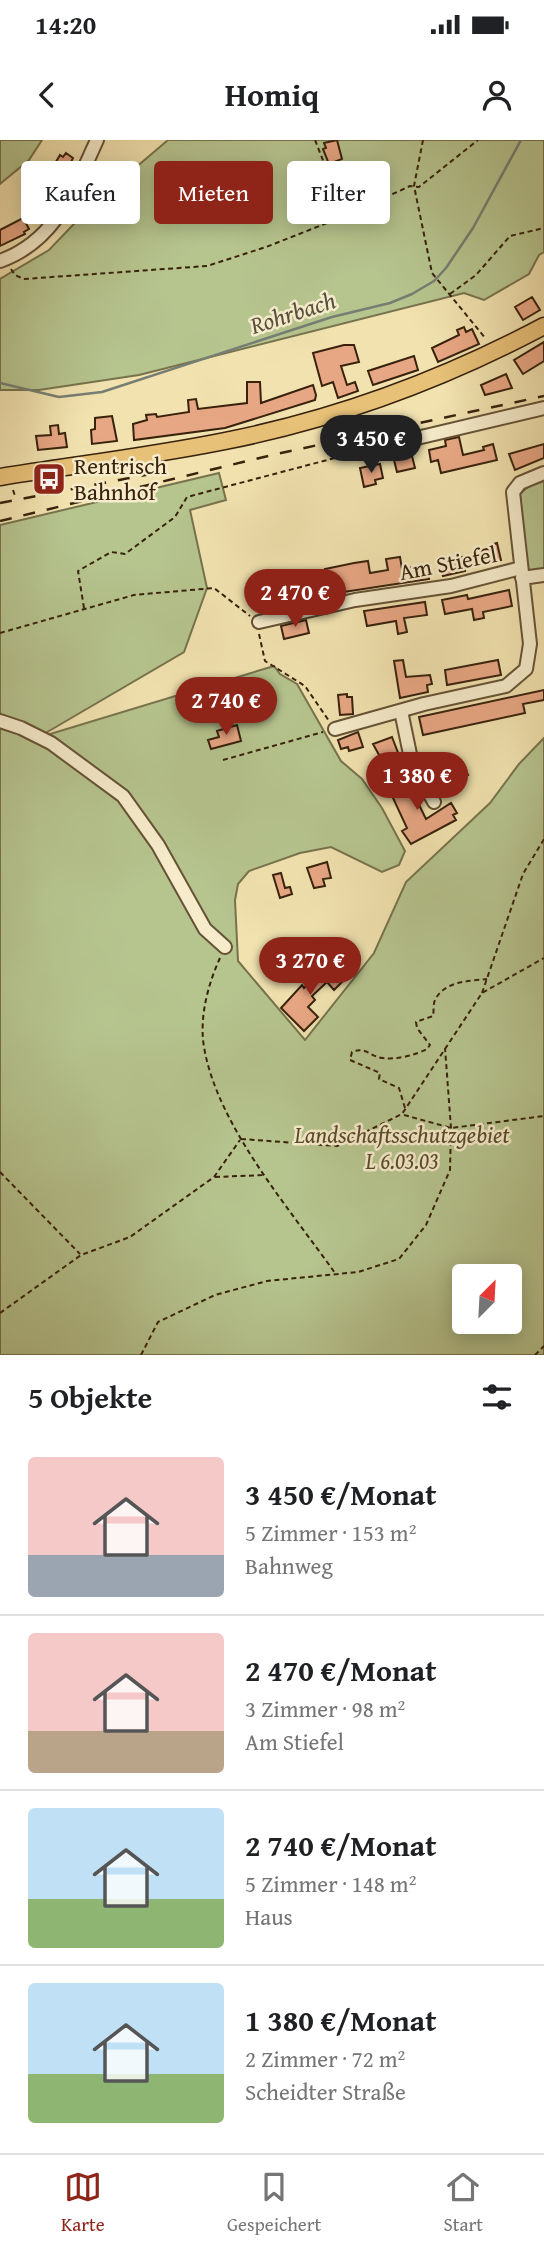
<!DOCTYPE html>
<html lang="de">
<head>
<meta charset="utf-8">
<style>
	:root { --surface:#fff; --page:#f6f6f6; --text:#202124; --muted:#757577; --line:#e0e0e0; --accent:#8f2418 }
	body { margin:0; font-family:"Gentium Book Plus",serif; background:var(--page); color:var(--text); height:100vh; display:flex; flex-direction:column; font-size:26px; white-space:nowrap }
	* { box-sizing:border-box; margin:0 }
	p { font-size:23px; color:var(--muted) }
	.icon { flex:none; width:38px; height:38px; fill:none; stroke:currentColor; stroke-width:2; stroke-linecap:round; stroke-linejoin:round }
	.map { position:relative; height:1215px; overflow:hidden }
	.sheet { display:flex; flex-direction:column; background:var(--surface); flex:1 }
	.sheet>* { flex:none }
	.banner { position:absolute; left:21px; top:21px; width:502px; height:63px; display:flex; gap:14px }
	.needle { width:46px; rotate:24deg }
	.controls { position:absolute; left:452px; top:1124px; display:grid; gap:14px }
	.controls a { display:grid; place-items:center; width:70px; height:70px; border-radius:7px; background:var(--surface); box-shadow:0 4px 18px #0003; font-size:35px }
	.price { position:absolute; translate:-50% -60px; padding:0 16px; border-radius:24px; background:var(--accent); color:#fff; font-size:23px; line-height:46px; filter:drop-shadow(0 2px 4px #0008) }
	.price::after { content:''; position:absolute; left:50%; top:42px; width:21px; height:16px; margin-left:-10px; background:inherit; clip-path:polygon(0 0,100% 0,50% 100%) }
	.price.on { background:#222; color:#fff }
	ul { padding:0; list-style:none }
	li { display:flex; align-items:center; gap:21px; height:175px; padding:0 28px }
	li+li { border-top:2px solid var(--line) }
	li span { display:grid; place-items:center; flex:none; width:196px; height:140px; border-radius:7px; color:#555 }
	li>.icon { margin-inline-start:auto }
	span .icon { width:84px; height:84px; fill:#fffc; stroke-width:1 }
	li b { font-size:30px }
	h2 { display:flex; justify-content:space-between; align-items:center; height:84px; padding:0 28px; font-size:30px }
	.chip { padding:0 24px; border-radius:7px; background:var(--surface); box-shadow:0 4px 18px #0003; font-size:24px; line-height:63px }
	.chip.on { background:var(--accent); color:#fff }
	.status { display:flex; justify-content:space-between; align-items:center; height:49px; padding:0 35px; background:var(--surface); direction:ltr }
	.status svg { height:19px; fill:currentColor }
	header { display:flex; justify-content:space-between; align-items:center; height:91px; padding:0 28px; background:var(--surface); font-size:32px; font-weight:700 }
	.tabs { display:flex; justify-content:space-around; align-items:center; height:98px; border-top:2px solid var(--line); background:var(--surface); font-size:19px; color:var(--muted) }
	.tabs a { display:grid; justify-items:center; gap:4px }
	.tabs .on { color:var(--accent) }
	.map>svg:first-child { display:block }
	.green { fill:#b6c48e; stroke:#77734d; stroke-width:2; fill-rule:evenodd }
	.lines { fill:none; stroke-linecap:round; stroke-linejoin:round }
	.stream { stroke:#767e72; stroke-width:2.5 }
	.building { fill:#e8a784; stroke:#38220c; stroke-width:2 }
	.minor-casing { stroke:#665235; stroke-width:16 }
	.major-casing { stroke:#38220c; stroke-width:19 }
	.path { stroke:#38220c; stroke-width:2; stroke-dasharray:5 3.5; stroke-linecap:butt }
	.minor { stroke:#f6eccb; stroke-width:12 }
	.major { stroke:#e8c178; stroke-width:16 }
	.rail { stroke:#38220c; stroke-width:2.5; stroke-dasharray:12 12; stroke-linecap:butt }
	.labels { text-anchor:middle; stroke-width:5; stroke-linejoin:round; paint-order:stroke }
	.poi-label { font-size:23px; fill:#38220c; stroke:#f6eccb; text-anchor:start }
	.street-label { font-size:23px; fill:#38220c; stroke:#f6eccb }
	.park-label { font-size:23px; font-style:italic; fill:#584a2c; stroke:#f6eccb }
	.water-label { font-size:24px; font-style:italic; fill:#57503f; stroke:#f6eccb }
</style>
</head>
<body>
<div class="status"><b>14:20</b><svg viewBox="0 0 49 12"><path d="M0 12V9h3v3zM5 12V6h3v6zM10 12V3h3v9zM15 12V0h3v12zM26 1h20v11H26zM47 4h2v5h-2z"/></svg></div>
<header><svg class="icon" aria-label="back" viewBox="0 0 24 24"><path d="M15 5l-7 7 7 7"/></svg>Homiq<svg class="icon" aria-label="person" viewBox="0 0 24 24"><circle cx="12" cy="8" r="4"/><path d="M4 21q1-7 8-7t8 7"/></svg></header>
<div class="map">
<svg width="544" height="1215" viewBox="0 0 544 1215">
	<rect width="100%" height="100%" fill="#f1e2af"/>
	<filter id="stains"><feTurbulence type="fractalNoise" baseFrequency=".00286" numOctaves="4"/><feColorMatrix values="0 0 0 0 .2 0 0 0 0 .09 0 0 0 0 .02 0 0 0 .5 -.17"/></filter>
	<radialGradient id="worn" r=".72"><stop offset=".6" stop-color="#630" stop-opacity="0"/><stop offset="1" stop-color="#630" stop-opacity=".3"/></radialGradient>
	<path class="green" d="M0,0H42L29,20L0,44Z
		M168,0H544V112L539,115L529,134L484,160L464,153L139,235L39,250H0V139L49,110L94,63Z
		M219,333L226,360L190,370L207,448L184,512L37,598L274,526L280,534L297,544L341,621L362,639L382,668L405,711L399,725L382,732L331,707L300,713L249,731L238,744L235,760L238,821L305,900L374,813L406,742L490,663L519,624L544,598V1215H0V385ZM464,1136H509V1181H464Z
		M544,341V430L533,432L527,430L520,354L529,346Z"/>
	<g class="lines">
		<path class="stream" d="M0,243L59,257L102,252L332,177L390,163L412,154L434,141L446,128L473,88L521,0"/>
	</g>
	<path class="building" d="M337,0L342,19L329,24L323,9L326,8L324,3Z
		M66,13L73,18L71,22L73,23L58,47L62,50L51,67L49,65L46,69L38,64V59L49,42L46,40L50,32L60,15L63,17Z
		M23,78L29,89L24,92L25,94L0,106V90Z
		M532,157L540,170L523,180L515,167Z
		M464,187L466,192L472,189L479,204L438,222L432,208L459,195L457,190Z
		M544,202V221L523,234L514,220Z
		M344,205H354L359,222L341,226L347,245L355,242L358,251L338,258L333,242L322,246L313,213Z
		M414,216L418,230L373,245L368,231Z
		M506,234L512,248L485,255L481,245Z
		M247,242H260L261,263L313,245L316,255L315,260L225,288L134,300L133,284L147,280L146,275L156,274L157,277L189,272L188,260L196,259L198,269L247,263Z
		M112,276L117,301L92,304L91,290L95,289V278Z
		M58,285L59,294L65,293L67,307L38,310L36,296L51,295L50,286Z
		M459,297L463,315L484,310L483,307L493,304L497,320L441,333L438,320L431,322L429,310L446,306L445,300Z
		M544,304V318L515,330L509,314Z
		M412,316L415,328L397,332L394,320Z
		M380,324L383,338L375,340L376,344L364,347L360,328Z
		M497,403L501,420L479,425L475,412L491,408L490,405Z
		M400,417L402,429L426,425L429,439L324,455L268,470L264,457L288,450L285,436L294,434L297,447L327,441L325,429L354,423L368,421L370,433L388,430L386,419Z
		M462,417L465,431L443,436L439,422Z
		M509,450L512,466L483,472L484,478L474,480L472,469L445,474L442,460L467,455L468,459Z
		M425,462L427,475L404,478L407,492L398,494L396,481L367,486L364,471Z
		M306,480L309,493L284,499L281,486Z
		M403,520L406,537L430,535L432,544L427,545L428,552L400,558L394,521Z
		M498,520L501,535L447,545L445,530Z
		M544,550V560L523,564L525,573L423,595L419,577Z
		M347,554V557H352L353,574L340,575L338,555Z
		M237,585L241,601L211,609L208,600L219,597L217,591Z
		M358,592L363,607L349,611L348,607L341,609L338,600Z
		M392,597L400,618L384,624L373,604Z
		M441,617L447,630L463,623L468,635L444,646L433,620Z
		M404,634L426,679L451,663L457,673L453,675L456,680L411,704L402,691L407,688L386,643Z
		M327,722L331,738L323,739L325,746L314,748L307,728Z
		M281,733L285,748L290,747L292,754L280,758L273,735Z
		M327,820L333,826L330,829L342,842L334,850L327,842L312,856L315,860L308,867L318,877L304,891L281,868L302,845L304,848L320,834L316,830Z"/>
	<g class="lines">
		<defs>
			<path id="minor" d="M0,121C56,101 74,50 97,0
				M362,311L544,268
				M522,438L544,435
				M259,482L355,460L451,446L521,428
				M401,571L411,619L434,662
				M0,581L21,588L51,603L123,656L158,705L205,789L225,807
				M335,589L424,564L506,546L526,529L530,504L513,352L520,343L544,333"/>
			<path id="major" d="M0,337C75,325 151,316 225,301C336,279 444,239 544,186"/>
		</defs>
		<use href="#minor" class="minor-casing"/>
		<use href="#major" class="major-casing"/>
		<path class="path" d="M315,0L345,76
			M423,0L414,46L432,133L486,199
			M11,129L15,135L24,139L207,126L266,107L345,76L410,46L419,47L478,0
			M450,154L476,135L510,96L544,88
			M13,350L15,356
			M84,468L78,431L111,412L125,414L175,377L187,357L350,314
			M0,493L134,455L214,448L250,476
			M259,494L265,521L305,546L329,581
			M223,620L323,592
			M220,818C208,844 199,878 204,907C217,985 289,1068 335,1133
			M482,853L523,734L544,699
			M405,968L399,948L379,939L380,933L350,920L352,912C366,906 370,917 383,918C396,920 416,915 427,909L430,905L417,888L416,882L433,876C434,871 433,864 435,860C444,841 469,841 487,839
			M404,975L451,988L544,976
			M241,999L337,1006L402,974L482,853L544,818
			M0,1032L80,1114
			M215,1037L265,1035
			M0,1173L81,1115L130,1097L214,1037L240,1000
			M141,1215L158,1182L215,1155L267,1141L358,1132L399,1119L426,1085L450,1030L451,988L445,908
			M535,1215L544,1206"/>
		<use href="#minor" class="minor"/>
		<use href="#major" class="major"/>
		<path class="rail" d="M0,363L161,332
			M0,381L272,315L544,256"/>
	</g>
	<defs>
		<symbol id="bus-square" viewBox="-11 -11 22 22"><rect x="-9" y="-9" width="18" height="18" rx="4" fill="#8f2418" stroke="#f6eccb"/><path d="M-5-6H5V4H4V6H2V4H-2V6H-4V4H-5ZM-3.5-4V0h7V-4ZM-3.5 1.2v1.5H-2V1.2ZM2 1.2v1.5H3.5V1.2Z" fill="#fff"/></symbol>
	</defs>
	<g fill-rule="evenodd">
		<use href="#bus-square" x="30" y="320" width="38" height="38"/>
	</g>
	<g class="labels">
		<g class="poi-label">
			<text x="74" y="334">Rentrisch<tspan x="74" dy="26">Bahnhof</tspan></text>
		</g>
		<g class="street-label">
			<text transform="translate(448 423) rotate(-11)" y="8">Am Stiefel</text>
		</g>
		<g class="park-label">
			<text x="402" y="1003">Landschaftsschutzgebiet<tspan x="402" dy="26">L 6.03.03</tspan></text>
		</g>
		<g class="water-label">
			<text transform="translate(293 173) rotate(-18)" y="8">Rohrbach</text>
		</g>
	</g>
	<rect width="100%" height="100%" filter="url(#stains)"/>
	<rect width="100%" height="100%" fill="url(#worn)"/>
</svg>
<div class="controls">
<a><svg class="needle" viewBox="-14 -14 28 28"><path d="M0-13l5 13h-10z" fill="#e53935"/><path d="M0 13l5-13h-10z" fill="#757577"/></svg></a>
</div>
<b class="price on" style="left:371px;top:335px">3 450 €</b>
<b class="price" style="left:295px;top:489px">2 470 €</b>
<b class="price" style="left:226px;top:597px">2 740 €</b>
<b class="price" style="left:417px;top:672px">1 380 €</b>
<b class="price" style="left:310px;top:857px">3 270 €</b>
<div class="banner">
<a class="chip">Kaufen</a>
<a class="chip on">Mieten</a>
<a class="chip">Filter</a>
</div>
</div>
<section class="sheet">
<h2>5 Objekte<svg class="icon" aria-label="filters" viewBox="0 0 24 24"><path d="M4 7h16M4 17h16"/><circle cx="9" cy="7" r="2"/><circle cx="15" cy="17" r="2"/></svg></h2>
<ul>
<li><span style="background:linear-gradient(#f6c9c9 70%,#9aa5b1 0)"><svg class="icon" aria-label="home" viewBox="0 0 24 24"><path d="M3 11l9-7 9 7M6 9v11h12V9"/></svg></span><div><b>3 450 €/Monat</b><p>5 Zimmer · 153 m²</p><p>Bahnweg</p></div></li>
<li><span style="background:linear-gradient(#f6c9c9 70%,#b9a48a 0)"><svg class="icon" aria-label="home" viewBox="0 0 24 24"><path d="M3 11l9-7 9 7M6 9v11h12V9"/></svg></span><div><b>2 470 €/Monat</b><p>3 Zimmer · 98 m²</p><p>Am Stiefel</p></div></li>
<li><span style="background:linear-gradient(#bfe0f5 65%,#8fb573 0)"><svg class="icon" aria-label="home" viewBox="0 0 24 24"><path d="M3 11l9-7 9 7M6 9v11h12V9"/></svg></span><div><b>2 740 €/Monat</b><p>5 Zimmer · 148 m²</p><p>Haus</p></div></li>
<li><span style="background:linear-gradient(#bfe0f5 65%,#8fb573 0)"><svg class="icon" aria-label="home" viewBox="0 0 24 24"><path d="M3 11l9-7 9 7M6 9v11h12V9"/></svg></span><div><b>1 380 €/Monat</b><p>2 Zimmer · 72 m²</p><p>Scheidter Straße</p></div></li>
</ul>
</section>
<nav class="tabs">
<a class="on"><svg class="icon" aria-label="map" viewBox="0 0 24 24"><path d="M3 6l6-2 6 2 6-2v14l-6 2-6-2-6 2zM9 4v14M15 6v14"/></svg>Karte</a>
<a><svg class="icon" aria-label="saved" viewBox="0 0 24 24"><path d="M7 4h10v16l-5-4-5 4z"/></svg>Gespeichert</a>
<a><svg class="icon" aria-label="home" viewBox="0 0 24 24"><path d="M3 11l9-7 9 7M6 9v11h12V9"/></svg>Start</a>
</nav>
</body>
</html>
